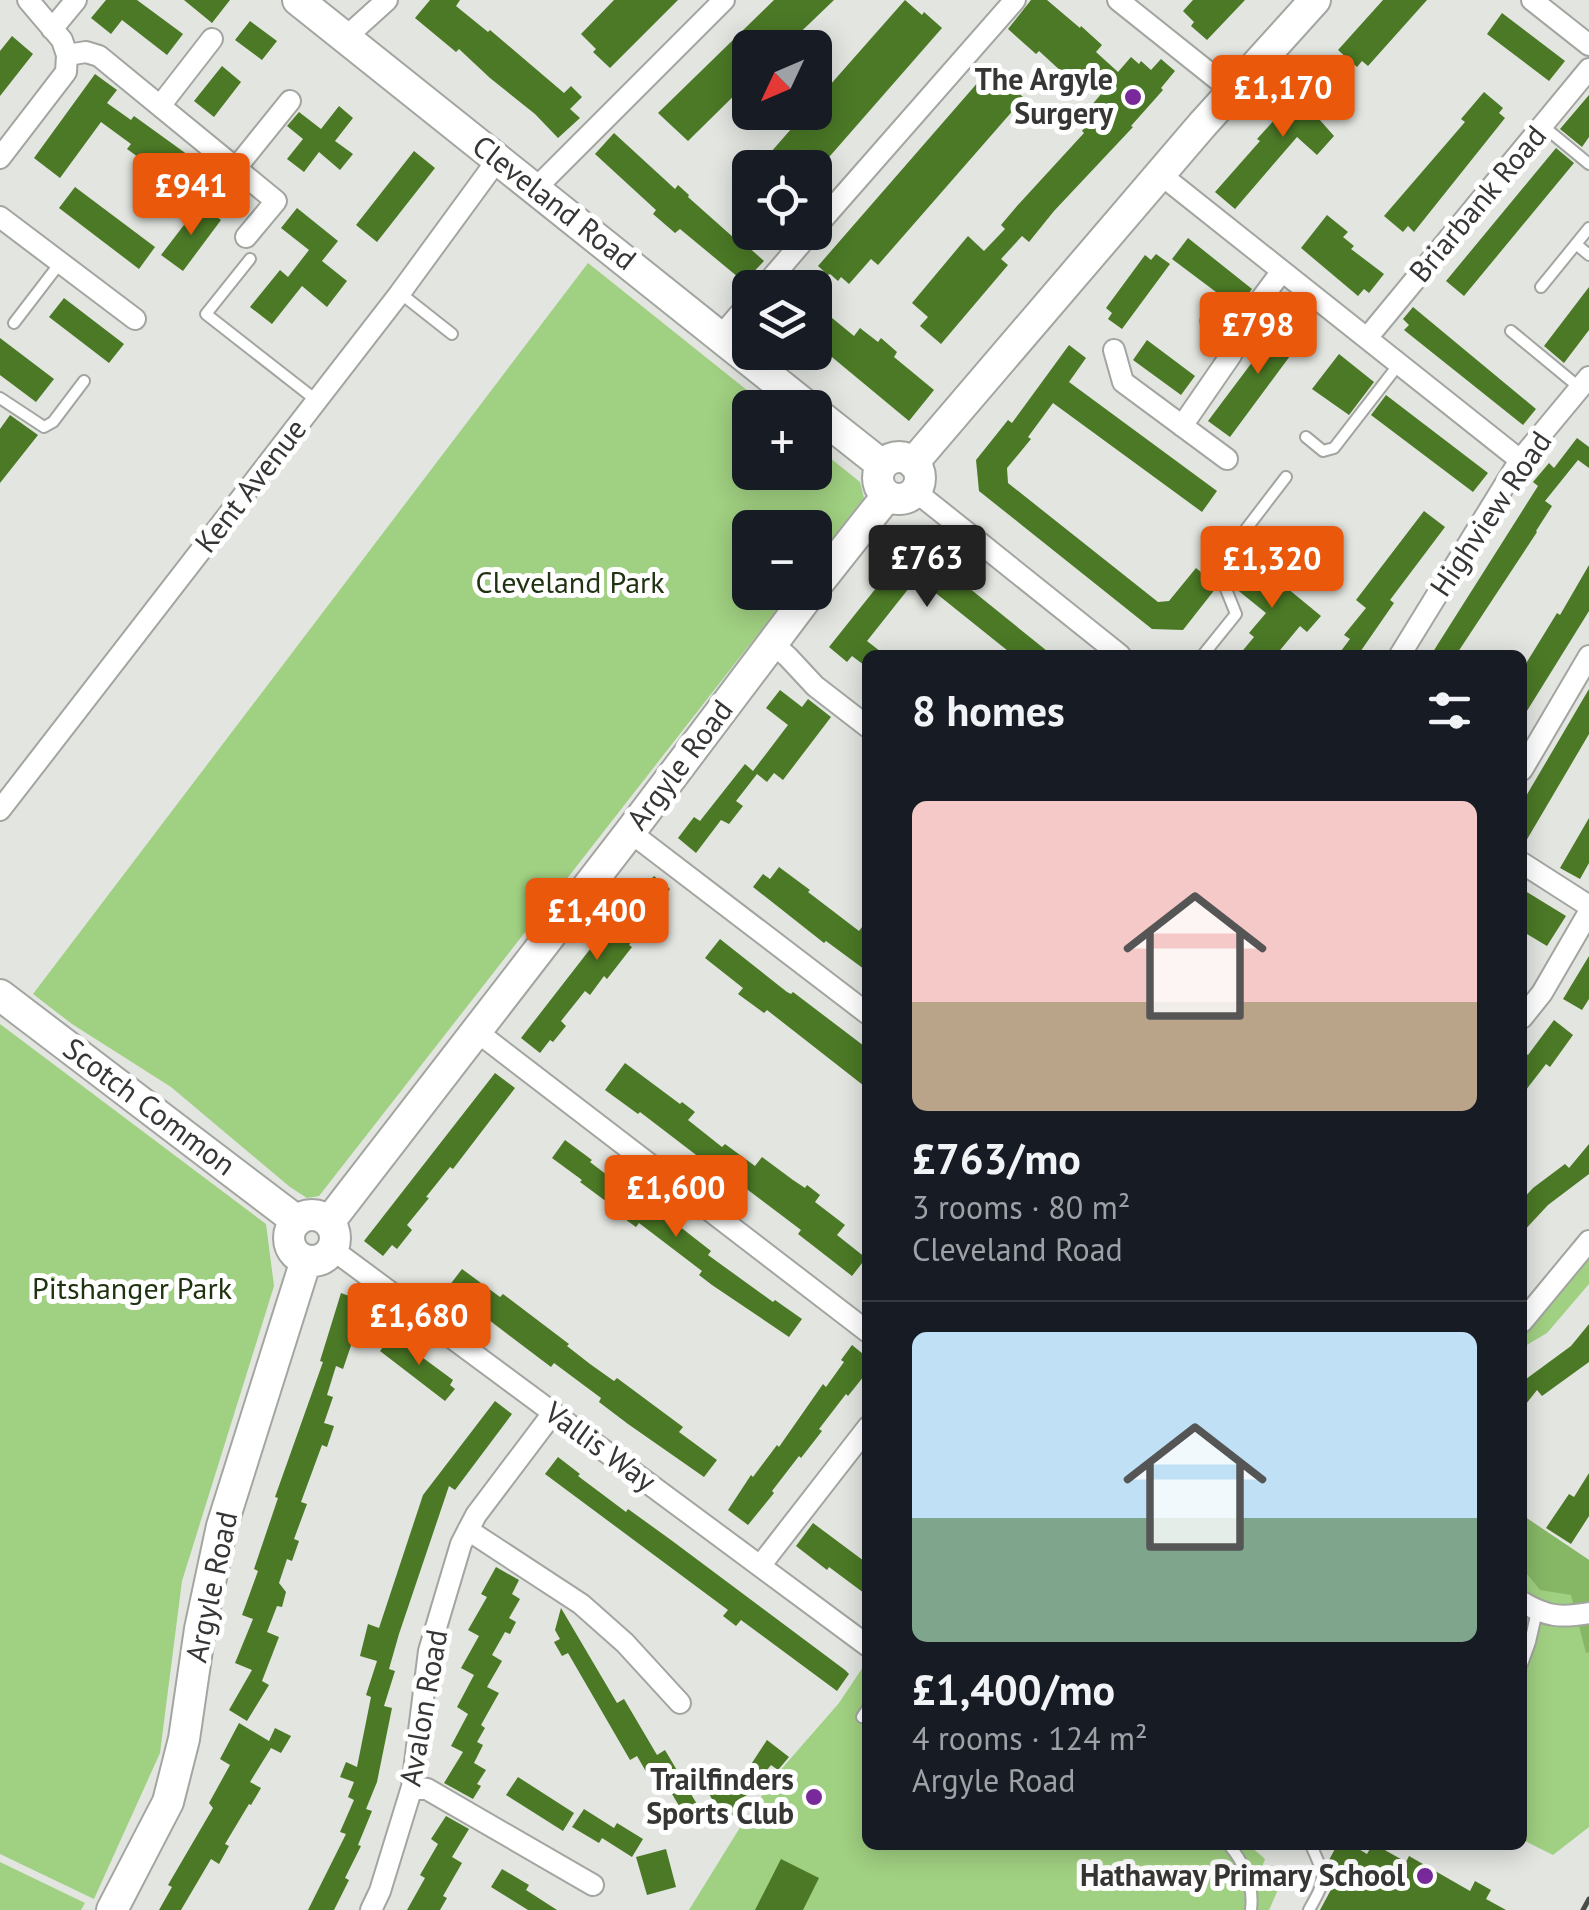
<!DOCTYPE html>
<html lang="en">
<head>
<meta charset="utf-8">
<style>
	:root { --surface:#171b24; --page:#242831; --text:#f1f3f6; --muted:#9ea1a6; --line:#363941; --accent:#ea580c }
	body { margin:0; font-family:"PT Sans",sans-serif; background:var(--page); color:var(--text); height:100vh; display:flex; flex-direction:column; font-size:38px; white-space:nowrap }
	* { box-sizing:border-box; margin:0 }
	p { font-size:32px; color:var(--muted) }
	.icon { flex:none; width:55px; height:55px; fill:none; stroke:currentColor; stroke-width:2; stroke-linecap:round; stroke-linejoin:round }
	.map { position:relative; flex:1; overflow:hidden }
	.drawer { position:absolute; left:862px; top:650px; width:665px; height:1200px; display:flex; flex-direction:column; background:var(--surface); border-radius:15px; box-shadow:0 5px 25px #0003 }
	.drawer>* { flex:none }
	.needle { width:65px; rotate:226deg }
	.fabs { position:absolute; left:732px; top:30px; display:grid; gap:20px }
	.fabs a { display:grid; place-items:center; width:100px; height:100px; border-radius:15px; background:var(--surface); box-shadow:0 5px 25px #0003; font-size:50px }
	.price { position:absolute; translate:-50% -85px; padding:0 22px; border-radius:10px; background:var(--accent); color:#fff; font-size:32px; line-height:65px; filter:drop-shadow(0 2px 5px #0008) }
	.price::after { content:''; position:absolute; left:50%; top:60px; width:30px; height:22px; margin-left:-15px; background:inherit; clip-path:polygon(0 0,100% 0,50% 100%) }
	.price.current { background:#222; color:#fff }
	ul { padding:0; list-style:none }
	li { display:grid; align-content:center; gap:20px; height:530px; padding:0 50px }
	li+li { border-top:2px solid var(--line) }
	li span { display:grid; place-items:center; height:310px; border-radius:15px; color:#555 }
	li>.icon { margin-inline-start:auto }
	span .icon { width:180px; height:180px; fill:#fffc; stroke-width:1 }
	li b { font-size:42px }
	h2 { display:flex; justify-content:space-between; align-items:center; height:120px; padding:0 50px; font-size:42px }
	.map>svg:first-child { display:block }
	.green { fill:#a0d081 }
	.forest { fill:#86b765 }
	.building { fill:#4b7926 }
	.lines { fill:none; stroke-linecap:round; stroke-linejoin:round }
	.lane-casing { stroke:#a2a5a0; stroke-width:14 }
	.street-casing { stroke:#a2a5a0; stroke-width:24 }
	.secondary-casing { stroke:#a2a5a0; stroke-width:34 }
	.lane { stroke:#fff; stroke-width:10 }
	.street { stroke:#fff; stroke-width:20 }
	.secondary { stroke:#fff; stroke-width:30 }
	.rail { stroke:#4a4b49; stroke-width:5 }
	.poi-dot { fill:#79299a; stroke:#fff; stroke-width:4 }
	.labels { text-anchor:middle; stroke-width:10; stroke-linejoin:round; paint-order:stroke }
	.poi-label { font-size:30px; font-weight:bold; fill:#363735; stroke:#fff; text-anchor:end }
	.street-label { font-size:30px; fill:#363735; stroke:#fff }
	.park-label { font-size:30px; fill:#203311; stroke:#fff }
</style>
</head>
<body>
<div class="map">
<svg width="1589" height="1910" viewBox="0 0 1589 1910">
	<rect width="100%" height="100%" fill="#e2e5e0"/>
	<path class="green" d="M588,263L768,407L750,408V472H815V446L860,482L864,498L815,560V528H750V592L790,593L319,1196L307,1198L290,1187L171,1087L72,1024L33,994Z
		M0,1024L266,1224L274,1286L182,1581L160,1753L94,1899L0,1854Z
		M1589,1255V1284L1547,1333L1523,1347L1522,1335Z
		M1522,1515L1589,1560V1827L1553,1855L1523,1840Z
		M867,1661L868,1845H1249L1265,1859L1259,1875L1280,1885L1269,1910H689L744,1821L778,1773L839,1703Z
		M0,1862L85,1903L81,1910H0Z"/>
	<path class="forest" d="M1522,1515L1589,1560V1652L1586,1653L1571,1595L1540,1590L1523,1569Z"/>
	<path class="building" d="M106,0H137L183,34L167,55L122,20L111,34L91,18Z
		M184,0H230L212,23Z
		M430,0H460L456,6L488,32L490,30L564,93L571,86L582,97L570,109L580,118L558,138L535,114L490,78L459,49L456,52L415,18Z
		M614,0H678L610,68L593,52L596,49L581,34Z
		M774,0H834L784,48H750V80L688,141L658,113Z
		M905,0L922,15L924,12L942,28L816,172L815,168H757L806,112H815V102Z
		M1031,0H1047L1080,28L1081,26L1102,45L1096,52L1118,72L1131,57L1139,64L1141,61L1151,70L1161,59L1175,71L1161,88L1163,90L1131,126L1133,127L1054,211L1029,242L1022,236L1001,259L1008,265L941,344L920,326L928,317L912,303L968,236L984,251L1005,229L1001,225L1017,206L1084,133L1082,131L1085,127L1078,121L1102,93L1081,75L1074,83L1039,51L1036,54L1008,29Z
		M1193,0H1245L1207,40L1191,26L1194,22L1183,11Z
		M1383,0H1427L1368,66L1362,61L1357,67L1338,50Z
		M1502,13L1565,61L1549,81L1487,34Z
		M250,21L277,41L262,60L235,40Z
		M12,36L33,54L0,96V51Z
		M993,65L1013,83L1011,86L1024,98L878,265L871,259L849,284L841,277L838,281L830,274L828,275L818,266Z
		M222,66L241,82L214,117L194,101Z
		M95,74L117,90L107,103L131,120L134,116L195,160L192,165L204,174L189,194L127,149L131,144L101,122L60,178L34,158Z
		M1320,77L1340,94L1319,119L1334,136L1317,155L1297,137L1235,209L1215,192L1260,141L1257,139L1294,98L1309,83L1312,86Z
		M1484,92L1503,108L1499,113L1505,118L1414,232L1408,226L1403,232L1384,216L1465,122L1461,119Z
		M1589,95V137L1582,147L1560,129Z
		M339,106L353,118L335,141L353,154L340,170L319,152L304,172L287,159L303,139L287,126L299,112L321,129Z
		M614,133L675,189L678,185L689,195L688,197L734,238L736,236L764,261L744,282L680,229L675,233L653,214L656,210L595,154Z
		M1556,148L1574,163L1464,296L1446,281Z
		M414,151L435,168L377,242L356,225Z
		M75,187L155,247L139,269L59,208Z
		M200,204L221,220L183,271L161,255Z
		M297,208L338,241L322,261L347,281L327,307L302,286L272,324L250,307L280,270L288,277L309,250L281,228Z
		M1327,215L1348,232L1343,237L1354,246L1351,249L1384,274L1369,293L1364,289L1358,296L1301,248Z
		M1188,238L1252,289L1243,301L1237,297L1232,304L1172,259Z
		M1156,254L1170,264L1122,329L1108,319L1112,313L1106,308L1145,255L1151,260Z
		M1589,287V330L1564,363L1544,346Z
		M64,298L124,344L109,363L49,317Z
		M815,304L854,336L860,328L878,342L881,338L897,352L894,357L934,390L909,421L815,343Z
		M1413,307L1536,409L1523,425L1404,330L1409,325L1403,319Z
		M1286,317L1307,333L1230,437L1208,421Z
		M0,338L54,379L36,402L0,375Z
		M1147,340L1195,376L1181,395L1133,360Z
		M1069,345L1086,358L1069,382L1217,491L1202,512L1053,403L1028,437L1031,439L1007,468L1008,483L1158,602L1169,601L1196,568L1214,583L1216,588L1183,630L1152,629L979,491L976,460L1008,420L1012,423Z
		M1339,354L1374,382L1349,415L1312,389Z
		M1386,395L1488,473L1473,492L1371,415Z
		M10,415L38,435L0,483V429Z
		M1577,438L1589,447V468L1578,460L1545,501L1552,506L1536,531L1537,532L1456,655H1431L1538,486L1533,482L1549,463L1554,468Z
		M1424,511L1445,527L1390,600L1394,603L1358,655H1338L1350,639L1344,635L1366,608L1356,600Z
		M922,550L1052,655H1013L917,578L867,641L885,655H868V668L852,656L847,662L829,647L904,553Z
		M1242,559L1284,592L1287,588L1321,616L1307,632L1300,626L1276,655H1239L1254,637L1249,633L1266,613L1235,588L1230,575Z
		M1589,565V611L1522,719V670L1557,613L1560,615Z
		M1589,689V734L1522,848V803Z
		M780,690L802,707L808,699L831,717L783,780L774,773L767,782L757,774L736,801L743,806L729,824L721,820L696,853L678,838L694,817L700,821L745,764L753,771L788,725L766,708Z
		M1589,818V863L1580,879L1560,868Z
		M779,867L810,890L808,892L859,931L868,919V972L826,941L824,943L753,887L763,874L770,879Z
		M654,876L670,889L641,924L643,926L629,945L632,947L607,979L604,976L590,995L585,991L561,1021L566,1026L553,1042L550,1040L540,1053L521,1038L643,881L647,884Z
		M1522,889L1566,916L1547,946L1522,931Z
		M720,939L787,992L791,994L793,992L868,1049V1089L767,1010L764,1013L738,994L743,988L705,958Z
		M1589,956V999L1582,1010L1563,999Z
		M1554,1020L1573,1035L1550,1067L1546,1064L1522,1095V1051L1528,1055Z
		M625,1063L680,1104L682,1102L695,1112L688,1120L722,1147L725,1144L755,1166L762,1157L793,1180L805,1188L807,1185L820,1195L815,1202L845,1225L837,1235L866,1258L852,1276L798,1234L801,1230L736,1181L706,1159L704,1161L640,1112L638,1114L605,1090Z
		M495,1073L515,1088L453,1169L450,1167L426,1197L429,1198L407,1225L412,1230L397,1249L392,1245L383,1256L364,1241Z
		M565,1140L592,1160L590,1162L620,1185L618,1187L653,1212L656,1208L711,1251L708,1255L773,1302L775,1300L802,1319L789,1337L712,1285L699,1275L702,1271L639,1223L636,1227L622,1217L609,1207L611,1205L580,1182L582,1180L552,1158Z
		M1589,1144V1174L1548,1205L1522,1233V1200L1533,1188L1565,1164L1569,1168Z
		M462,1269L500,1297L503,1294L569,1344L567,1346L590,1364L614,1381L617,1378L683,1427L679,1432L717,1460L704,1477L628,1424L599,1402L601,1398L554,1363L551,1367L485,1317L487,1314L449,1286Z
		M341,1293L366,1302L343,1369L336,1366L327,1395L333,1397L324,1423L334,1426L327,1447L322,1445L301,1502L307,1504L294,1539L299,1541L292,1561L287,1559L279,1583L286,1592L282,1607L277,1606L267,1632L279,1637L262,1681L269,1685L247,1721L229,1710L252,1670L235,1663L253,1619L242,1615L258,1571L254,1569L278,1498L275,1497L323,1362L320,1361Z
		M1589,1324V1362L1542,1396L1537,1390L1522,1409V1382L1571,1346Z
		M392,1335L453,1380L450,1385L455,1389L445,1401L380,1351Z
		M852,1345L868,1358V1371L848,1396L846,1394L819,1429L822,1431L801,1458L799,1456L772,1491L774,1493L748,1525L728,1510L751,1475L753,1477L777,1445L779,1447L823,1384L826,1387L844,1362L841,1360Z
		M495,1401L512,1414L455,1490L449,1486L399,1634L389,1669L395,1671L384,1706L392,1708L377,1782L366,1809L372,1811L358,1845L361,1846L345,1878L349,1880L334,1910H308L346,1834L340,1832L354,1800L348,1797L354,1782L340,1777L346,1762L357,1767L371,1697L366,1695L377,1661L360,1656L368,1624L379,1628L423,1495Z
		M558,1457L580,1474L578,1476L626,1512L628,1509L671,1540L845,1670L849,1674L837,1691L741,1620L736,1626L723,1616L728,1610L545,1474Z
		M1589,1473V1516L1571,1544L1546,1528L1569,1494L1574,1497Z
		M813,1523L868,1564V1596L829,1567L827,1570L796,1546Z
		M496,1567L519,1580L512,1594L520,1599L509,1618L516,1622L510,1634L505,1632L492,1655L502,1661L487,1687L499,1693L481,1725L485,1728L477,1742L483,1745L474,1763L486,1770L477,1784L481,1786L473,1799L444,1783L463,1752L451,1746L468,1714L457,1707L474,1675L461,1668L479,1636L468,1630L487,1597L481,1594Z
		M561,1608L617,1703L624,1699L657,1755L665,1750L701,1811L687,1819L657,1769L648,1775L637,1756L630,1760L568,1653L562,1656L554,1642L560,1639L555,1630Z
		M239,1723L269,1741L275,1728L291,1736L281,1753L271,1748L250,1782L261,1788L251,1805L249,1804L225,1844L229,1846L219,1864L211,1859L181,1910H159L172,1887L168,1885L213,1808L209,1803L230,1765L220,1759Z
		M767,1740L789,1757L778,1770L771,1765L747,1795L735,1802L740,1811L725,1821L709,1794L746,1772Z
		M518,1777L574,1813L563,1831L506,1795Z
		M584,1809L614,1828L617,1823L643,1839L632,1857L602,1838L599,1843L572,1827Z
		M446,1816L469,1829L452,1857L462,1863L443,1896L447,1898L440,1910H407L425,1878L420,1875L438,1844L431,1839Z
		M1337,1845H1352L1367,1854L1372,1845H1376L1406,1862L1409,1856L1470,1891L1475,1881L1491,1890L1486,1899L1506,1910H1320L1340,1873L1329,1866L1328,1862Z
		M666,1849L676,1887L647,1895L636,1857Z
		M781,1859L819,1878L803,1910H755Z
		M502,1869L529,1885L526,1890L557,1910H528L491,1887Z"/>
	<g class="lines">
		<defs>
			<path id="lane" d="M1543,126L1589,164
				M1576,244L1589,255
				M250,259L206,314L316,400
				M1541,287L1589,228
				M400,293L452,334
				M1206,321L1239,338
				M14,323L60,263
				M1511,331L1580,388
				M0,398L44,427L53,422L84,381
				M1306,437L1323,451L1334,448L1399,364
				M1203,655L1236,614L1217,567L1286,477
				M1522,1664L1530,1642L1537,1611
				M862,1717L868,1708
				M1229,1845C1245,1864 1254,1885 1251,1910
				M1309,1910C1327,1878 1326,1879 1311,1845"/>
			<path id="street" d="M1118,0L1232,91
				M1532,0L1589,45
				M52,29L76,0
				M345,38L387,0
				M67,55L86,52L99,56L276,201L246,237
				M160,106L212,39
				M0,158L66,72L67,55L62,40L28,0
				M236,168L290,101
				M1160,174L1520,460
				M535,189L724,0
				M0,217L135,319
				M815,228L1015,0
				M763,288L811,232
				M720,337L750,302
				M1367,338L1589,69
				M1114,350L1123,382L1227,459
				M1182,426L1231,355L1250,314L1282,271
				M915,491L1120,655
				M771,642L788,657L815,686L868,727
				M1400,655L1520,460L1589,377
				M1522,770L1589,656
				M0,810L400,293L498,159
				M630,832L868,1014
				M1522,863L1589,906
				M1522,1018L1542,993L1589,912
				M476,1031L868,1332
				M332,1249L868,1646
				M1522,1322L1589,1241
				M468,1530L581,1604L625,1643L680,1703
				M760,1566L868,1427
				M1522,1602C1547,1617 1561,1618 1589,1613
				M412,1787L427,1789L593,1885
				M371,1910L380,1891L412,1787L429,1651L461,1544L476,1515L553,1413"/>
			<path id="secondary" d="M298,0L809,408
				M815,412L882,465
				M878 478a21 21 0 1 1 42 0a21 21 0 1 1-42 0Z
				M913,463L1202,125L1315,0
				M815,587L887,496
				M0,995L297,1221
				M289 1238a23 23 0 1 1 46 0a23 23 0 1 1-46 0Z
				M329,1222L630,832L811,592
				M112,1910L168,1802L184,1739L200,1629L222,1526L306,1260"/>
		</defs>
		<use href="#lane" class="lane-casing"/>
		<use href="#street" class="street-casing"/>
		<use href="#secondary" class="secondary-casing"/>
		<use href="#lane" class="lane"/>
		<use href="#street" class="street"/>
		<use href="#secondary" class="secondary"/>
		<path class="rail" d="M1583,1910L1589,1899"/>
	</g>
	<g class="poi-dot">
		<circle cx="1133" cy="97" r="10"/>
		<circle cx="814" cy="1797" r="10"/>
		<circle cx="1425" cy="1876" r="10"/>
	</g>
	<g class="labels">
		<g class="poi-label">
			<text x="1113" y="90">The Argyle<tspan x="1113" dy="34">Surgery</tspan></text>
			<text x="794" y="1790">Trailfinders<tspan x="794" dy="34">Sports Club</tspan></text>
			<text x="1405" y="1886">Hathaway Primary School</text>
		</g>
		<g class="street-label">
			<text transform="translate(554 203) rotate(38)" y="10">Cleveland Road</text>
			<text transform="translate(1478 204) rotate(-50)" y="10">Briarbank Road</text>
			<text transform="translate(251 486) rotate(-52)" y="10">Kent Avenue</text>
			<text transform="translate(1491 514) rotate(-56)" y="10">Highview Road</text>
			<text transform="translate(680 765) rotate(-53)" y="10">Argyle Road</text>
			<text transform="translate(149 1107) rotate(37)" y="10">Scotch Common</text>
			<text transform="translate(600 1447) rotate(36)" y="10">Vallis Way</text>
			<text transform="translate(212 1587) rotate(-78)" y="10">Argyle Road</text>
			<text transform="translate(424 1708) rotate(-80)" y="10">Avalon Road</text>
		</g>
		<g class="park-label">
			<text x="570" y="593">Cleveland Park</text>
			<text x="132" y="1299">Pitshanger Park</text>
		</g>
	</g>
</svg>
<div class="fabs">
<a><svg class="needle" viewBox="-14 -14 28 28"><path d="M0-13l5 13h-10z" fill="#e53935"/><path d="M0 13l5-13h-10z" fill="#9ea1a6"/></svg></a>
<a><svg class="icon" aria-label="locate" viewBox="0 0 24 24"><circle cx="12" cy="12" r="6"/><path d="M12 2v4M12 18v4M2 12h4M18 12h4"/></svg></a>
<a><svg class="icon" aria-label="layers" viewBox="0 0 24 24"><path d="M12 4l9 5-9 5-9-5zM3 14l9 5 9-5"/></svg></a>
<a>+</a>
<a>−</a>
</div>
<b class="price" style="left:1283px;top:140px">£1,170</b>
<b class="price" style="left:191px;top:238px">£941</b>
<b class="price" style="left:1258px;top:377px">£798</b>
<b class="price current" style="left:927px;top:610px">£763</b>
<b class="price" style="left:1272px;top:611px">£1,320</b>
<b class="price" style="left:597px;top:963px">£1,400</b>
<b class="price" style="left:676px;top:1240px">£1,600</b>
<b class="price" style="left:419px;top:1368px">£1,680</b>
<section class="drawer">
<h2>8 homes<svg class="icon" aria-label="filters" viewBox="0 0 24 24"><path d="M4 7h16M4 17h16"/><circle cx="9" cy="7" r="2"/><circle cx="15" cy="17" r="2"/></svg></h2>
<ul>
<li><span style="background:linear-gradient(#f6c9c9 65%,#b9a48a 0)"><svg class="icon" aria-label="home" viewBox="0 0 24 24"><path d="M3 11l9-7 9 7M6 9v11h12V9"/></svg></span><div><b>£763/mo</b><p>3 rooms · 80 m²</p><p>Cleveland Road</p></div></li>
<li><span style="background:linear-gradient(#bfe0f5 60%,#7fa58c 0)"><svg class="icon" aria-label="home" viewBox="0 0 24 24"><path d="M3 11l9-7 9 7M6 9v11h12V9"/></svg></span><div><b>£1,400/mo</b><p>4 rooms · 124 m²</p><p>Argyle Road</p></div></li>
</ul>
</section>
</div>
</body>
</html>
